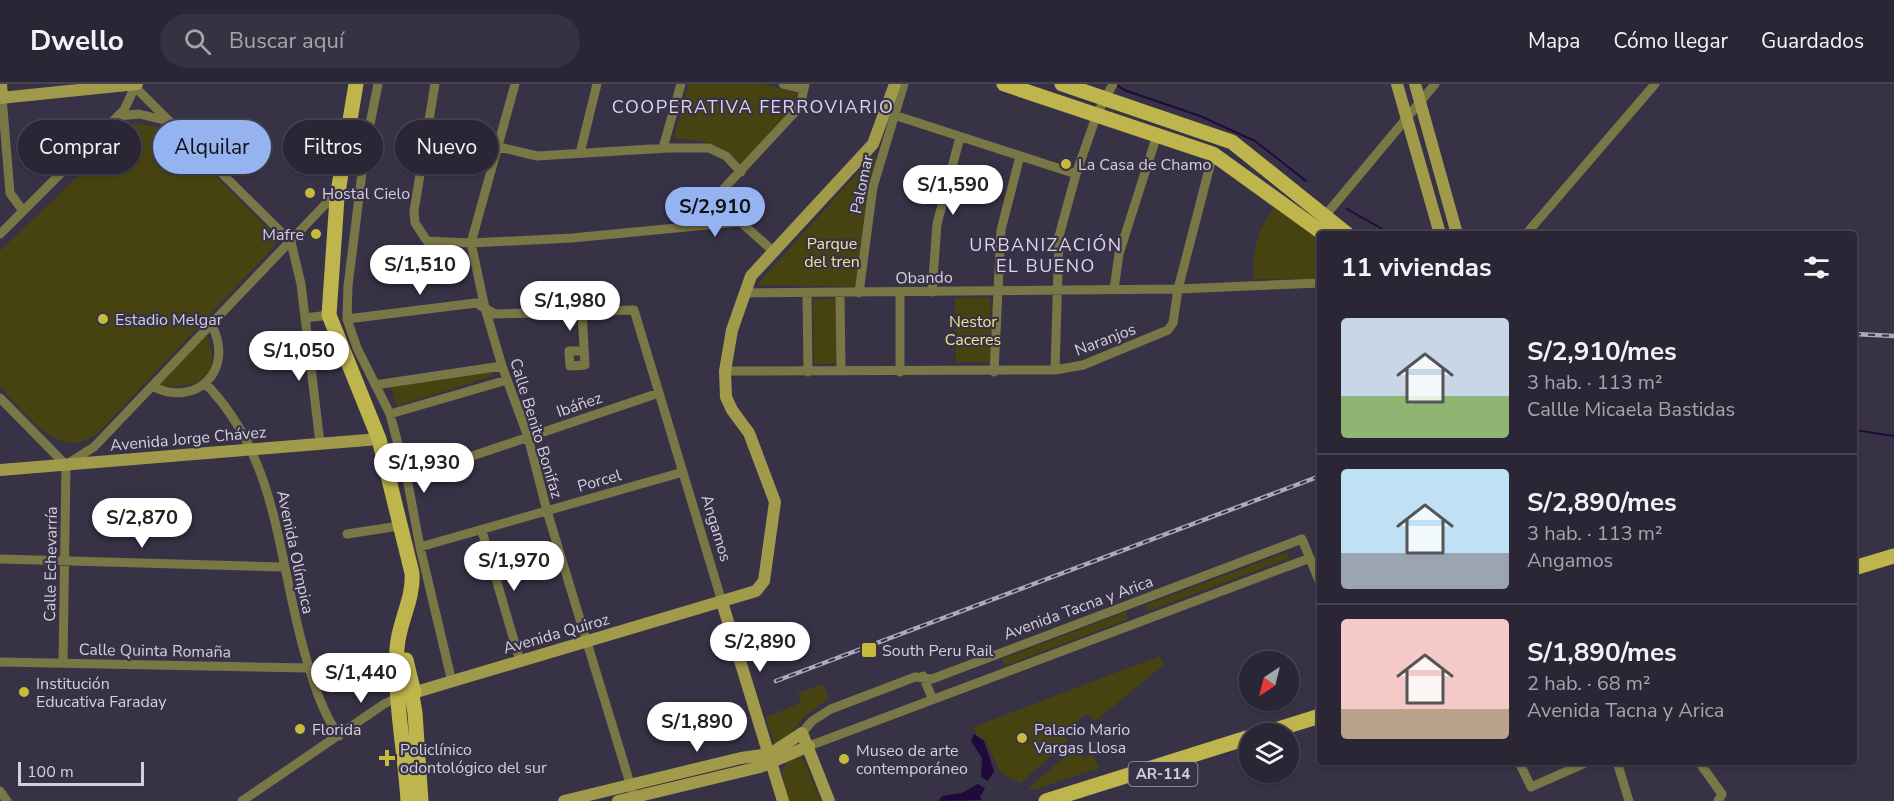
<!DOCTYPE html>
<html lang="es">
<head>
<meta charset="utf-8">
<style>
	:root { --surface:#2a2635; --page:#363241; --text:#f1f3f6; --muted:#a5a5ad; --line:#464350; --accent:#95b2f1 }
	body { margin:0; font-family:"Nunito Sans",sans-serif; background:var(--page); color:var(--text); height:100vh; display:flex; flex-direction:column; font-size:22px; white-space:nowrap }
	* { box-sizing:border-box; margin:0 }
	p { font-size:20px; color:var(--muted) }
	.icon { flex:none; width:33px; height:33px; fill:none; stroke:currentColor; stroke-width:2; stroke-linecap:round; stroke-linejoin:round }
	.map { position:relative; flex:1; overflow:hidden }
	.drawer { position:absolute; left:1317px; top:147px; width:540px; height:534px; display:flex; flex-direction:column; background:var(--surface); border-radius:6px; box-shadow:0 2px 4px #0004,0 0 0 2px var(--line) }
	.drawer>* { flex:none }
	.hud { position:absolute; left:18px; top:36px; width:570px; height:54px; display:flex; gap:12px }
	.needle { width:39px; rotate:215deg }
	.controls { position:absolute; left:1239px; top:567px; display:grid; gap:12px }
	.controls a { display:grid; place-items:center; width:60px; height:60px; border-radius:50%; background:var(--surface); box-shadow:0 2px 4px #0004,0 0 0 2px var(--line); font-size:30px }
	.scale { position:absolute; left:18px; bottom:15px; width:126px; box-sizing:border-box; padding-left:6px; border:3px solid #d3d0dd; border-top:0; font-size:16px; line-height:21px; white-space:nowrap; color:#d3d0dd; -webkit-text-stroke:4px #383247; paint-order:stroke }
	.price { position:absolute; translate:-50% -51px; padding:0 14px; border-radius:21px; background:#fff; color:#222; font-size:20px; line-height:39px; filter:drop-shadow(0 2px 3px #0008) }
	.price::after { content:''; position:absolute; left:50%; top:36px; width:18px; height:14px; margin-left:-9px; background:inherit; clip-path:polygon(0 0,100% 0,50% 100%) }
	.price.on { background:var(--accent); color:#111 }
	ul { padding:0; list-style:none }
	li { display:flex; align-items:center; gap:18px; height:150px; padding:0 24px }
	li+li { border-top:2px solid var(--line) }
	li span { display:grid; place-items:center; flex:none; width:168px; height:120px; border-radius:6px; color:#555 }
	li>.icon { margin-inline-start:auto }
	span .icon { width:72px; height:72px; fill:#fffc; stroke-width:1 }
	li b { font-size:26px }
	h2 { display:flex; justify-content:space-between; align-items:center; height:72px; padding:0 24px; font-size:26px }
	.tag { padding:0 21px; border-radius:27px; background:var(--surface); box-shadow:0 2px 4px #0004,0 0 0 2px var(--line); font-size:21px; line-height:54px }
	.tag.on { background:var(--accent); color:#111 }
	header { display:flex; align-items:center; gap:36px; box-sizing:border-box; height:84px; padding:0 30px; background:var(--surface); border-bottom:2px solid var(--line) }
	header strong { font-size:28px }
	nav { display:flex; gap:33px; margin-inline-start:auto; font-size:21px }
	.search { width:420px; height:54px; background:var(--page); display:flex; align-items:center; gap:15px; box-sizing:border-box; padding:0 21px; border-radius:33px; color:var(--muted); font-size:22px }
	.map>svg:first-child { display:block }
	.green { fill:#474311 }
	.water { fill:#1f0a3b }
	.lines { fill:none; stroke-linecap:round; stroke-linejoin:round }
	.stream { stroke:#1f0a3b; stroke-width:2 }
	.street { stroke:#7a7747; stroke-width:9 }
	.secondary { stroke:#a19a4b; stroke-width:12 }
	.primary { stroke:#beb54c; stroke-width:15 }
	.rail-casing { stroke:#aeaab9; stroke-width:4.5 }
	.rail { stroke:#383247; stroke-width:2; stroke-dasharray:7; stroke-linecap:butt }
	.poi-dot { fill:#c6bb3c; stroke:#383247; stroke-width:2 }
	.labels { text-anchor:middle; stroke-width:4.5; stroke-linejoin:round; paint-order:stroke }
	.shield { fill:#383247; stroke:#a4a1b0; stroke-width:1.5 }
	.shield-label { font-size:15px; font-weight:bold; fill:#d3d0dd }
	.poi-label { font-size:16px; fill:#d3d0dd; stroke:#383247; text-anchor:start }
	.street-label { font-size:16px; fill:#d3d0dd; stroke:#383247 }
	.park-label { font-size:16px; fill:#efe786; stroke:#383247 }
	.neighbourhood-label { font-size:18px; letter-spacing:1.5px; fill:#ddd6f1; stroke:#383247 }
</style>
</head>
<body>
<header>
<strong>Dwello</strong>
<div class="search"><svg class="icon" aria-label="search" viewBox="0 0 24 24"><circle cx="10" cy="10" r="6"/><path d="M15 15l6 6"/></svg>Buscar aquí</div>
<nav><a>Mapa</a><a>Cómo llegar</a><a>Guardados</a></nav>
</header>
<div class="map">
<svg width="1894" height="717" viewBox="0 0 1894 717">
	<rect width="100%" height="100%" fill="#383247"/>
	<path class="green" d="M688,0H762L798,9L793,24L744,82C718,59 708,56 674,55Z
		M139,39L169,46L273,149L276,158L270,167L97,350C92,352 85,357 80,358C48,365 20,322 0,303V167L131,41Z
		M872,73L880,74L864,203L757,201Z
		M1276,121L1320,154V195H1253C1253,164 1257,146 1276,121Z
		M955,214H990L991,278H956Z
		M813,215H836V279L814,280Z
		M205,252H208C209,259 213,269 212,276C211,303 179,304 159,301Z
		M492,287L493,292L397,322L390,301Z
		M1287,468L1290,474L1148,527L1146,521Z
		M1126,528L1128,535L1005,582L1002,575Z
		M1160,572L1164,581L1095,637L1087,630L1063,649L1068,658L1020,699L1000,688L986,657L977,651L973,643Z
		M823,600L829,614L805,632L784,657L774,659L766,633L801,619L798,609Z
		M1075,664L1084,674L1092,668L1099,684L1033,706L1028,705Z
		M795,674H803L821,717H788L782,688L787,678Z"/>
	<path class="water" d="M974,650L984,657L994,687L988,697L981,693L982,674L971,657Z
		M978,700L985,704L980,713L982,716L939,717L942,712L962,709Z"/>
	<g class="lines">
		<path class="stream" d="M1116,0L1124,6L1200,32L1255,57L1306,97
			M1347,125L1391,150
			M1854,346L1894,352"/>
		<path class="street" d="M132,0L291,158L301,200L320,359
			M378,0L365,65L348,202L347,235L357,264L390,330L407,394L420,463L452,598
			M435,0L414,127L415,139L427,157L471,159L572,154L739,138
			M515,0L471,159L485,224L502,282L528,353L547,427L632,706
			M783,0L804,5
			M2,13L10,109L23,127
			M894,31L1076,90
			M118,32L139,30L168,37
			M499,63L537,72L668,64H709L726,72L741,88
			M663,64L681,0
			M580,69L597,0
			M715,115L773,167
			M1324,133L1435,0
			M689,142L796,27L801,18L805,0
			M0,150L124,26L132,9V0
			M1526,150L1655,0
			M1114,205L1119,170L1157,51
			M932,208L937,140L960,53
			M744,209L1178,205L1320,199
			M807,209L808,288
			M840,209L841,287
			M859,209L873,103L904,0
			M900,209V288
			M582,228L585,281L570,282L569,267H584
			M305,234L329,231
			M347,235L476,219L495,230L634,226L722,518
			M1055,286L1059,152L1076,90L1097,30L1113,0
			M725,287L1055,286L1083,281L1168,246L1173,239L1178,205L1213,70
			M994,288L1001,146L1020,72
			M205,299C281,377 277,479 307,577C315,604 323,629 339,652
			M375,301L502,282
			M152,302C196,325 235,286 212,242
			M0,314L66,381
			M390,330L507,296
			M70,378L94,363L338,107
			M407,394L659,309
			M482,447L520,577
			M347,450L399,442
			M420,463L683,388
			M0,475L283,483
			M0,578L309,584
			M63,579L66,381
			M923,592L932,614
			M802,649L812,637L831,625L915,593L932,595L1302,455L1320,499
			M809,662L1310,474
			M1519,678L1531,703L1588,678
			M1617,678L1629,717
			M1699,678L1722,710L1718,717
			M0,707L7,717
			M242,717L384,620L399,613"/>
		<path class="secondary" d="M1,0L2,13
			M1397,0L1440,150
			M1415,0L1457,150
			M0,14L137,0
			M0,386L379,355
			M722,518L783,717
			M406,611L756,507L764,497L775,418L749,349L732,326L726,313L725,287L732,246L751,192L873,60L895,0
			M564,717L741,674L770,670L802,649L829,717
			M618,717L760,683L809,662"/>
		<path class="primary" d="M356,0L337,114L329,231L379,355L412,489C414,516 398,539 397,565C394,616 405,667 408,717
			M1004,0L1213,70L1324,150
			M1062,0L1232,58L1347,150
			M1854,484L1894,472
			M414,609L406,576L415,629L421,717
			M1262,650L1320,632
			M1046,717L1250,653"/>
		<defs>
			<path id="rail" d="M1854,250L1894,252
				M776,597L1320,392"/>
		</defs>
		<use href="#rail" class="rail-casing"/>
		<use href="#rail" class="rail"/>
	</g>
	<g class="poi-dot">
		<circle cx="1066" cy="80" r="6"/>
		<circle cx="310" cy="109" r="6"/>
		<circle cx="316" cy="150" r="6"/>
		<circle cx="103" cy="235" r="6"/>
		<rect x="861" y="558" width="16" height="16" rx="3"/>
		<circle cx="24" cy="608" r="6"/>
		<circle cx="300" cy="645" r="6"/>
		<circle cx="1022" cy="654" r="6"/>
		<path d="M384 665h6v6h6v6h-6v6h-6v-6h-6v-6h6z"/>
		<circle cx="844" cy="675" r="6"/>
	</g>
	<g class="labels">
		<rect class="shield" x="1128.5" y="678" width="69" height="24" rx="4.5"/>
		<g class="shield-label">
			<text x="1163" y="695">AR-114</text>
		</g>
		<g class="poi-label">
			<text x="1078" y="86">La Casa de Chamo</text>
			<text x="322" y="115">Hostal Cielo</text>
			<text x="304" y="156" text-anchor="end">Mafre</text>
			<text x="115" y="241">Estadio Melgar</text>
			<text x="882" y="572">South Peru Rail</text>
			<text x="36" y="605">Institución<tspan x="36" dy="18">Educativa Faraday</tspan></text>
			<text x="312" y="651">Florida</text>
			<text x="1034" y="651">Palacio Mario<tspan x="1034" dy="18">Vargas Llosa</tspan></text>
			<text x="400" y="671">Policlínico<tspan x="400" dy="18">odontológico del sur</tspan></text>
			<text x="856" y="672">Museo de arte<tspan x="856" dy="18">contemporáneo</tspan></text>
		</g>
		<g class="street-label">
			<text transform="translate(861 100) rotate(-78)" y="6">Palomar</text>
			<text transform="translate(924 193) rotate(-1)" y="6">Obando</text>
			<text transform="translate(1105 255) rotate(-21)" y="6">Naranjos</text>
			<text transform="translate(579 320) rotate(-19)" y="6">Ibáñez</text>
			<text transform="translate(537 344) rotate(73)" y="6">Calle Benito Bonifaz</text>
			<text transform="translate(188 354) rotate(-5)" y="6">Avenida Jorge Chávez</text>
			<text transform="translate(599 396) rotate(-16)" y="6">Porcel</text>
			<text transform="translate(717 444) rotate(73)" y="6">Angamos</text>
			<text transform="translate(296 468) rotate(78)" y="6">Avenida Olímpica</text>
			<text transform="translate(50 480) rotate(-89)" y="6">Calle Echevarría</text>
			<text transform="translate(1078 523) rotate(-20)" y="6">Avenida Tacna y Arica</text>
			<text transform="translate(556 549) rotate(-16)" y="6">Avenida Quiroz</text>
			<text transform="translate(155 566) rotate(1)" y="6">Calle Quinta Romaña</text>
		</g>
		<g class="park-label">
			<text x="832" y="165">Parque<tspan x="832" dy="18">del tren</tspan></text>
			<text x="973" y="243">Nestor<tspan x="973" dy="18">Caceres</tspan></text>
		</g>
		<g class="neighbourhood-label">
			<text x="753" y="29">COOPERATIVA FERROVIARIO</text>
			<text x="1046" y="167">URBANIZACIÓN<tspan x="1046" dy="21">EL BUENO</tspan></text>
		</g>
	</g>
</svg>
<div class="controls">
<a><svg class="needle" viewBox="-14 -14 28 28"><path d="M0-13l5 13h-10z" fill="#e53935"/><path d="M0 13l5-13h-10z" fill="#a5a5ad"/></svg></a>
<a><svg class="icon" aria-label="layers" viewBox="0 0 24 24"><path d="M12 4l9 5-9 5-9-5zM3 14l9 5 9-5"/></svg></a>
</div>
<div class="scale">100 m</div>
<b class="price" style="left:953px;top:132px">S/1,590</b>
<b class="price on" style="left:715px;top:154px">S/2,910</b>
<b class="price" style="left:420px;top:212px">S/1,510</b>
<b class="price" style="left:570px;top:248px">S/1,980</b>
<b class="price" style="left:299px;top:298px">S/1,050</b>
<b class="price" style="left:424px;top:410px">S/1,930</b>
<b class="price" style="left:142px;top:465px">S/2,870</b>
<b class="price" style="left:514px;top:508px">S/1,970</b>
<b class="price" style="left:760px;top:589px">S/2,890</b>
<b class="price" style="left:361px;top:620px">S/1,440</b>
<b class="price" style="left:697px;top:669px">S/1,890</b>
<div class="hud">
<a class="tag">Comprar</a>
<a class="tag on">Alquilar</a>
<a class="tag">Filtros</a>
<a class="tag">Nuevo</a>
</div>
<section class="drawer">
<h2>11 viviendas<svg class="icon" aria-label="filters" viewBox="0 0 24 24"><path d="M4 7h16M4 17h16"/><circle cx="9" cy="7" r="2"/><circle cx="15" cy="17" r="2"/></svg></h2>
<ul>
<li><span style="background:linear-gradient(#c9d6e8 65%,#8fb573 0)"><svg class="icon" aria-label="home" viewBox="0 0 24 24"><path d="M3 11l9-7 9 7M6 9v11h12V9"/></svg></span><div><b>S/2,910/mes</b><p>3 hab. · 113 m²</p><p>Callle Micaela Bastidas</p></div></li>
<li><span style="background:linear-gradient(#bfe0f5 70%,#9aa5b1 0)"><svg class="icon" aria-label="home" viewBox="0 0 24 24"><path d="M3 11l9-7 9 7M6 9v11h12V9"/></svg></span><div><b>S/2,890/mes</b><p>3 hab. · 113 m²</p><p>Angamos</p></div></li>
<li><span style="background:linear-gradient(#f6c9c9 75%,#b9a48a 0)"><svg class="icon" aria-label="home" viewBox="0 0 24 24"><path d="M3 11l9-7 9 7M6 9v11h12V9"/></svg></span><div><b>S/1,890/mes</b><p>2 hab. · 68 m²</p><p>Avenida Tacna y Arica</p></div></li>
</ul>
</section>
</div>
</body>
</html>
